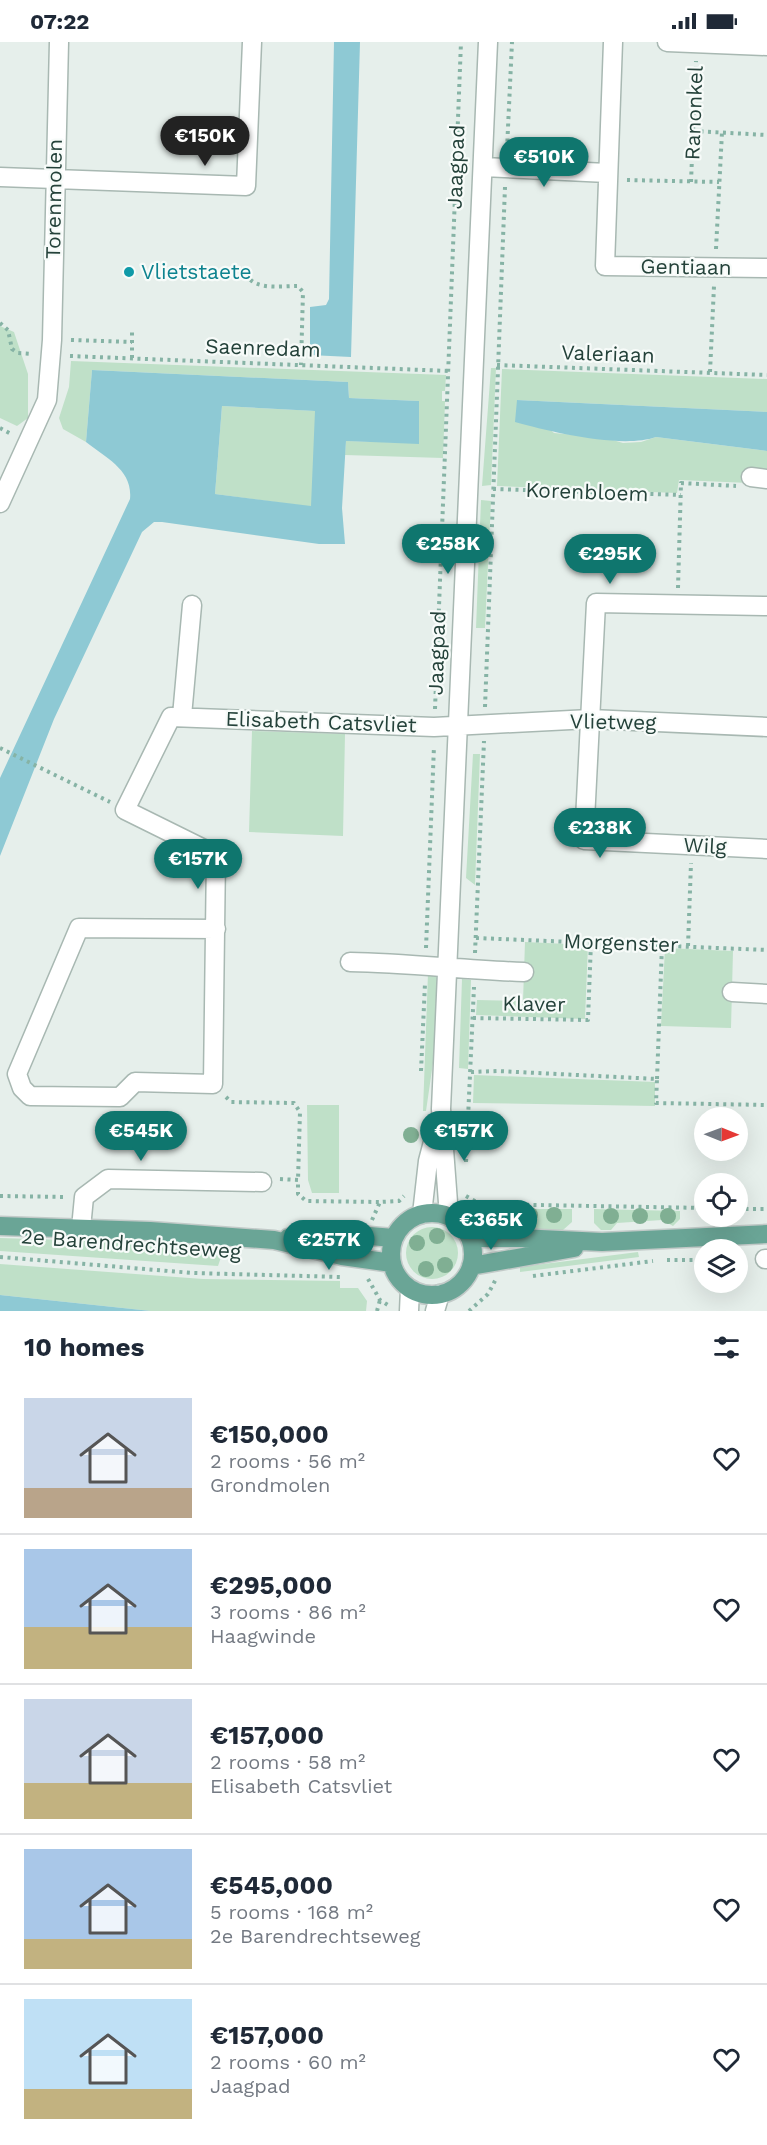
<!DOCTYPE html>
<html lang="en">
<head>
<meta charset="utf-8">
<style>
	:root { --surface:#fff; --page:#f6f6f7; --text:#1f2937; --muted:#747a83; --line:#e0e1e3; --accent:#0f766e }
	body { margin:0; font-family:"Work Sans",sans-serif; background:var(--page); color:var(--text); height:100vh; display:flex; flex-direction:column; font-size:22px; white-space:nowrap }
	* { box-sizing:border-box; margin:0 }
	p { font-size:20px; color:var(--muted) }
	.icon { flex:none; width:33px; height:33px; fill:none; stroke:currentColor; stroke-width:2; stroke-linecap:round; stroke-linejoin:round }
	.map { position:relative; height:1269px; overflow:hidden }
	.details { display:flex; flex-direction:column; background:var(--surface); flex:1 }
	.details>* { flex:none }
	.needle { width:39px; rotate:91deg }
	.controls { position:absolute; left:694px; top:1065px; display:grid; gap:12px }
	.controls a { display:grid; place-items:center; width:54px; height:54px; border-radius:50%; background:var(--surface); box-shadow:0 6px 24px #0002; font-size:30px }
	.price { position:absolute; translate:-50% -51px; padding:0 14px; border-radius:21px; background:var(--accent); color:#fff; font-size:20px; line-height:39px; filter:drop-shadow(0 2px 3px #0008) }
	.price::after { content:''; position:absolute; left:50%; top:36px; width:18px; height:14px; margin-left:-9px; background:inherit; clip-path:polygon(0 0,100% 0,50% 100%) }
	.price.selected { background:#222; color:#fff }
	ul { padding:0; list-style:none }
	li { display:flex; align-items:center; gap:18px; height:150px; padding:0 24px }
	li+li { border-top:2px solid var(--line) }
	li span { display:grid; place-items:center; flex:none; width:168px; height:120px; border-radius:0px; color:#555 }
	li>.icon { margin-inline-start:auto }
	span .icon { width:72px; height:72px; fill:#fffc; stroke-width:1 }
	li b { font-size:26px }
	h2 { display:flex; justify-content:space-between; align-items:center; height:72px; padding:0 24px; font-size:26px }
	.status { display:flex; justify-content:space-between; align-items:center; height:42px; padding:0 30px; background:var(--surface); direction:ltr }
	.status svg { height:16px; fill:currentColor }
	.map>svg:first-child { display:block }
	.green { fill:#bfe0c8 }
	.water { fill:#8ec9d4; fill-rule:evenodd }
	.lines { fill:none; stroke-linecap:round; stroke-linejoin:round }
	.minor-casing { stroke:#a8b8b2; stroke-width:21 }
	.major-casing { stroke:#c2cac8; stroke-width:21 }
	.path { stroke:#86b3a5; stroke-width:4; stroke-dasharray:3 4.5; stroke-linecap:butt }
	.minor { stroke:#fff; stroke-width:18 }
	.major { stroke:#6aa596; stroke-width:18 }
	.tree { fill:#80af93 }
	.culture-dot { fill:#0f9aa8; stroke:#f7fbf9; stroke-width:2 }
	.labels { text-anchor:middle; stroke-width:4.5; stroke-linejoin:round; paint-order:stroke }
	.street-label { font-size:21px; fill:#24423a; stroke:#f7fbf9 }
	.culture-label { font-size:21px; fill:#0d838f; stroke:#f7fbf9; text-anchor:start }
</style>
</head>
<body>
<div class="status"><b>07:22</b><svg viewBox="0 0 49 12"><path d="M0 12V9h3v3zM5 12V6h3v6zM10 12V3h3v9zM15 12V0h3v12zM26 1h20v11H26zM47 4h2v5h-2z"/></svg></div>
<div class="map">
<svg width="767" height="1269" viewBox="0 0 767 1269">
	<rect width="100%" height="100%" fill="#e6efeb"/>
	<path class="green" d="M0,284L14,290L28,332V376L17,384L0,376Z
		M71,319L446,333L445,349H442V359H445L443,416L345,413L346,399L419,401V359L349,356L348,340L92,328L86,400L63,387L59,376L69,345Z
		M491,326H496L491,443L482,444Z
		M502,327L767,337V370L517,358L554,391L606,396L623,401L641,400L656,395L767,409V429L749,441L679,438L677,451L497,444Z
		M222,364L316,369L312,465L215,452Z
		M481,458L491,459L485,586H476Z
		M252,689L345,692L343,794L249,790Z
		M473,712H480L475,843L466,836Z
		M525,900L588,903L585,977L476,973L477,958L523,959Z
		M665,906L733,909L731,986L661,984Z
		M428,931H437L434,1014L426,1069H423Z
		M462,937L471,938L468,1027L459,1026Z
		M474,1033L655,1040V1064L473,1061Z
		M307,1063H339V1151H312L308,1138Z
		M517,1167H572V1180L563,1188H518Z
		M594,1167L680,1169V1177L673,1184L662,1178L617,1181L611,1188H601L594,1181Z
		M406 1211a26 26 0 1 1 52 0a26 26 0 1 1-52 0Z
		M0,1196L98,1199L222,1212L218,1224L0,1209Z
		M638,1210L639,1215L520,1230V1225Z
		M0,1222L203,1237L340,1239V1246H358L367,1259L366,1269H151L0,1253Z"/>
	<path class="water" d="M334,0H360L351,315L310,313V265L326,263L329,257Z
		M92,328L348,340L349,356L419,359V402L346,399L342,466L345,502H319L162,480H154L142,490L54,677L0,814V736L130,457C133,428 106,416 86,400ZM222,364L315,369L311,464L215,452Z
		M517,358L767,370V409L656,395C622,407 551,390 515,380Z
		M0,1253L151,1269H0Z"/>
	<g class="lines">
		<defs>
			<path id="minor" d="M613,0L605,224L767,226
				M667,0L767,4
				M483,125L607,131
				M0,135L246,144L252,0
				M751,435L767,437
				M0,461L47,358L52,298L59,0
				M767,564L596,561L584,798L767,807
				M182,674L192,563
				M216,887L79,886L17,1032L22,1046L30,1054L120,1055L135,1040L213,1042L216,813L125,768L171,675L434,685L590,677L767,685
				M350,920C408,921 466,928 524,930
				M732,950L767,952
				M422,1172L428,1119L438,1081
				M449,1174L441,1067L488,0
				M81,1186L84,1155L108,1137L262,1140
				M765,1217H767
				M409,1269L410,1247
				M435,1269L440,1252"/>
			<path id="major" d="M391 1212a41 41 0 1 1 82 0a41 41 0 1 1-82 0Z
				M0,1184L150,1189L274,1198L342,1214L392,1221
				M288,1196L332,1191L394,1196
				M470,1196H520L602,1200L767,1192
				M471,1224L574,1206"/>
		</defs>
		<use href="#minor" class="minor-casing"/>
		<use href="#major" class="major-casing"/>
		<path class="path" d="M693,89L767,93
			M507,107L512,0
			M627,138L719,140
			M691,140L696,19
			M716,207L722,90
			M243,225C249,250 277,244 298,244L303,250L301,323
			M0,281L8,288L12,307L18,311L32,312
			M71,298L132,300
			M70,314L449,329
			M132,316V290
			M497,323L767,333
			M710,330L714,244
			M0,386L11,392
			M493,447L681,453
			M678,546L681,441L736,444
			M485,665L505,145
			M435,667L461,0
			M0,706L110,760
			M476,896L767,908
			M688,904L691,821
			M426,906L434,704
			M475,911L484,699
			M473,976L588,978L591,900
			M421,1029L425,941
			M471,1030L497,1029L657,1037L656,1061L767,1063
			M657,1037L662,903
			M226,1055L231,1060L294,1061L300,1070L298,1138
			M466,1120L474,945
			M280,1137L298,1138V1152L306,1159L380,1160
			M0,1154L65,1155
			M466,1154L480,1162L492,1178
			M481,1162L705,1166
			M738,1167H767
			M372,1178L380,1160L399,1159L404,1154
			M0,1215L193,1231L341,1235
			M738,1217H746
			M667,1218H705
			M533,1234L653,1219
			M368,1237L380,1258L391,1265
			M377,1269L380,1258
			M469,1269L488,1252L496,1237"/>
		<use href="#minor" class="minor"/>
		<use href="#major" class="major"/>
	</g>
	<g class="tree">
		<circle cx="411" cy="1093" r="8"/>
		<circle cx="530" cy="1173" r="8"/>
		<circle cx="554" cy="1173" r="8"/>
		<circle cx="611" cy="1174" r="8"/>
		<circle cx="640" cy="1174" r="8"/>
		<circle cx="668" cy="1174" r="8"/>
		<circle cx="437" cy="1194" r="8"/>
		<circle cx="417" cy="1201" r="8"/>
		<circle cx="445" cy="1223" r="8"/>
		<circle cx="426" cy="1227" r="8"/>
	</g>
	<circle class="culture-dot" cx="129" cy="230" r="6"/>
	<g class="labels">
		<g class="street-label">
			<text transform="translate(694 71) rotate(-88)" y="7">Ranonkel</text>
			<text transform="translate(456 125) rotate(-88)" y="7">Jaagpad</text>
			<text transform="translate(54 157) rotate(-89)" y="7">Torenmolen</text>
			<text transform="translate(686 225) rotate(1)" y="7">Gentiaan</text>
			<text transform="translate(263 306) rotate(2)" y="7">Saenredam</text>
			<text transform="translate(608 312) rotate(2)" y="7">Valeriaan</text>
			<text transform="translate(587 450) rotate(2)" y="7">Korenbloem</text>
			<text transform="translate(437 611) rotate(-88)" y="7">Jaagpad</text>
			<text transform="translate(321 680) rotate(2)" y="7">Elisabeth Catsvliet</text>
			<text transform="translate(613 680) rotate(1)" y="7">Vlietweg</text>
			<text transform="translate(705 804) rotate(3)" y="7">Wilg</text>
			<text transform="translate(621 901) rotate(2)" y="7">Morgenster</text>
			<text transform="translate(534 962) rotate(1)" y="7">Klaver</text>
			<text transform="translate(131 1202) rotate(4)" y="7">2e Barendrechtseweg</text>
		</g>
		<g class="culture-label">
			<text x="141" y="237">Vlietstaete</text>
		</g>
	</g>
</svg>
<div class="controls">
<a><svg class="needle" viewBox="-14 -14 28 28"><path d="M0-13l5 13h-10z" fill="#e53935"/><path d="M0 13l5-13h-10z" fill="#747a83"/></svg></a>
<a><svg class="icon" aria-label="locate" viewBox="0 0 24 24"><circle cx="12" cy="12" r="6"/><path d="M12 2v4M12 18v4M2 12h4M18 12h4"/></svg></a>
<a><svg class="icon" aria-label="layers" viewBox="0 0 24 24"><path d="M12 4l9 5-9 5-9-5zM3 14l9 5 9-5"/></svg></a>
</div>
<b class="price selected" style="left:205px;top:125px">€150K</b>
<b class="price" style="left:544px;top:146px">€510K</b>
<b class="price" style="left:448px;top:533px">€258K</b>
<b class="price" style="left:610px;top:543px">€295K</b>
<b class="price" style="left:600px;top:817px">€238K</b>
<b class="price" style="left:198px;top:848px">€157K</b>
<b class="price" style="left:141px;top:1120px">€545K</b>
<b class="price" style="left:464px;top:1120px">€157K</b>
<b class="price" style="left:491px;top:1209px">€365K</b>
<b class="price" style="left:329px;top:1229px">€257K</b>
</div>
<section class="details">
<h2>10 homes<svg class="icon" aria-label="filters" viewBox="0 0 24 24"><path d="M4 7h16M4 17h16"/><circle cx="9" cy="7" r="2"/><circle cx="15" cy="17" r="2"/></svg></h2>
<ul>
<li><span style="background:linear-gradient(#c9d6e8 75%,#b9a48a 0)"><svg class="icon" aria-label="home" viewBox="0 0 24 24"><path d="M3 11l9-7 9 7M6 9v11h12V9"/></svg></span><div><b>€150,000</b><p>2 rooms · 56 m²</p><p>Grondmolen</p></div><svg class="icon" aria-label="heart" viewBox="0 0 24 24"><path d="M12 20l-8-8c-3-5 5-10 8-4 3-6 11-1 8 4z"/></svg></li>
<li><span style="background:linear-gradient(#a9c7e8 65%,#c2b280 0)"><svg class="icon" aria-label="home" viewBox="0 0 24 24"><path d="M3 11l9-7 9 7M6 9v11h12V9"/></svg></span><div><b>€295,000</b><p>3 rooms · 86 m²</p><p>Haagwinde</p></div><svg class="icon" aria-label="heart" viewBox="0 0 24 24"><path d="M12 20l-8-8c-3-5 5-10 8-4 3-6 11-1 8 4z"/></svg></li>
<li><span style="background:linear-gradient(#c9d6e8 70%,#c2b280 0)"><svg class="icon" aria-label="home" viewBox="0 0 24 24"><path d="M3 11l9-7 9 7M6 9v11h12V9"/></svg></span><div><b>€157,000</b><p>2 rooms · 58 m²</p><p>Elisabeth Catsvliet</p></div><svg class="icon" aria-label="heart" viewBox="0 0 24 24"><path d="M12 20l-8-8c-3-5 5-10 8-4 3-6 11-1 8 4z"/></svg></li>
<li><span style="background:linear-gradient(#a9c7e8 75%,#c2b280 0)"><svg class="icon" aria-label="home" viewBox="0 0 24 24"><path d="M3 11l9-7 9 7M6 9v11h12V9"/></svg></span><div><b>€545,000</b><p>5 rooms · 168 m²</p><p>2e Barendrechtseweg</p></div><svg class="icon" aria-label="heart" viewBox="0 0 24 24"><path d="M12 20l-8-8c-3-5 5-10 8-4 3-6 11-1 8 4z"/></svg></li>
<li><span style="background:linear-gradient(#bfe0f5 75%,#c2b280 0)"><svg class="icon" aria-label="home" viewBox="0 0 24 24"><path d="M3 11l9-7 9 7M6 9v11h12V9"/></svg></span><div><b>€157,000</b><p>2 rooms · 60 m²</p><p>Jaagpad</p></div><svg class="icon" aria-label="heart" viewBox="0 0 24 24"><path d="M12 20l-8-8c-3-5 5-10 8-4 3-6 11-1 8 4z"/></svg></li>
</ul>
</section>
</body>
</html>
